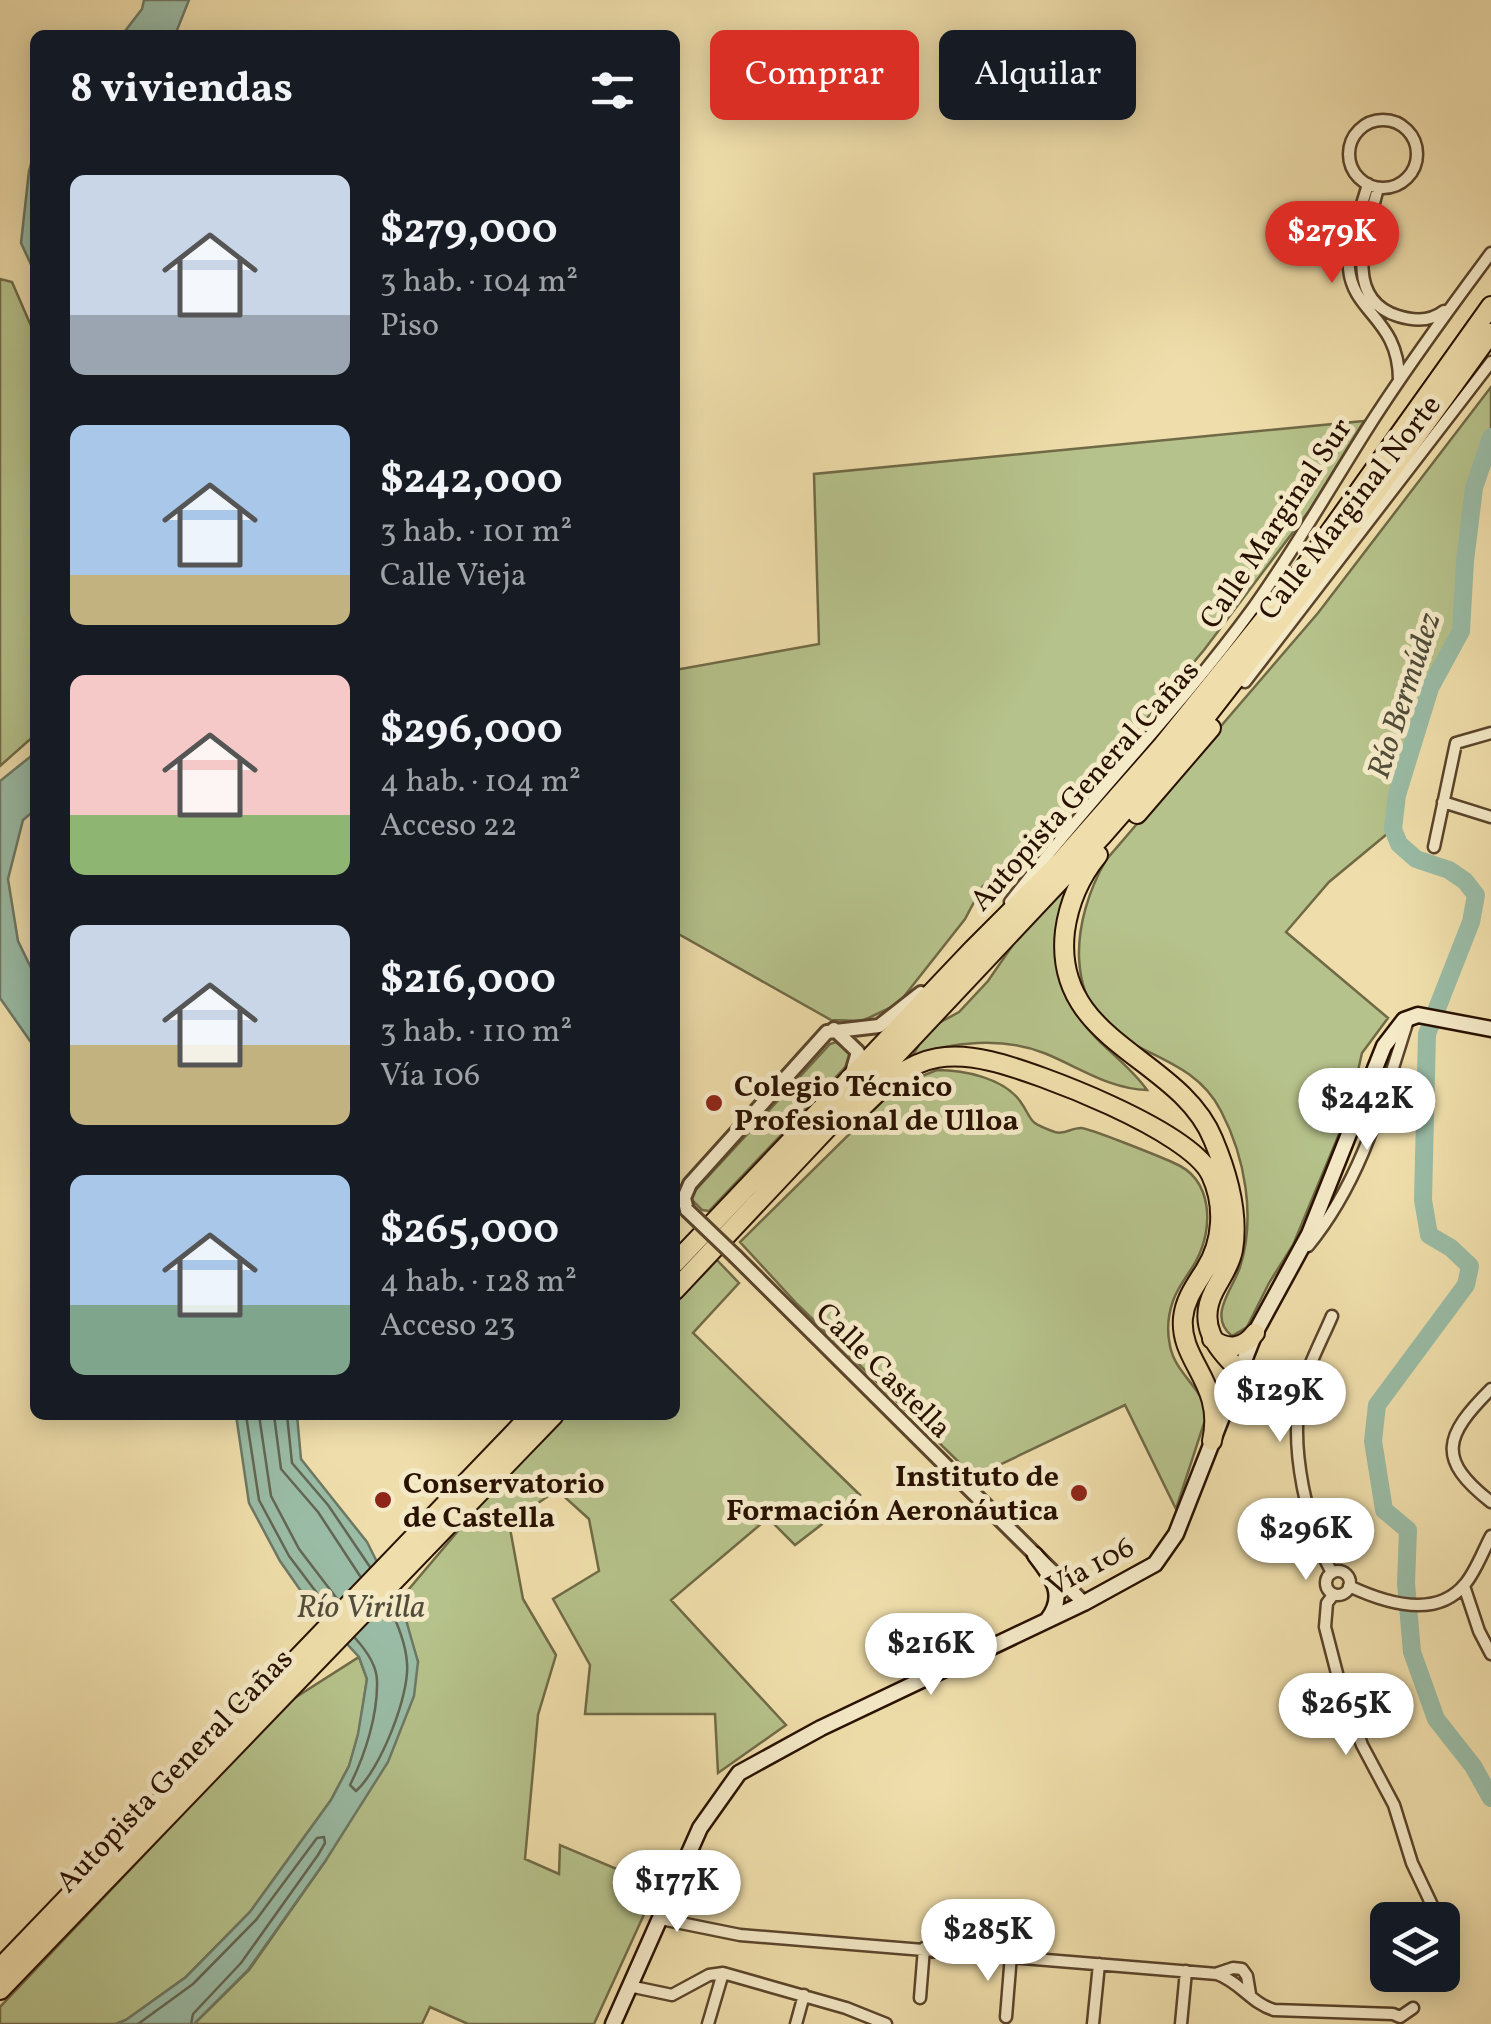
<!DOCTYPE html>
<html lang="es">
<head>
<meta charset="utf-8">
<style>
	:root { --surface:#171b24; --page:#20242c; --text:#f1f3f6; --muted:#9ea1a6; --accent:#d93025 }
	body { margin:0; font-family:Vollkorn,serif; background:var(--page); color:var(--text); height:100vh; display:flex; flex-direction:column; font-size:38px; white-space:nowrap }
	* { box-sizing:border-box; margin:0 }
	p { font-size:32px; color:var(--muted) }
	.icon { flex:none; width:55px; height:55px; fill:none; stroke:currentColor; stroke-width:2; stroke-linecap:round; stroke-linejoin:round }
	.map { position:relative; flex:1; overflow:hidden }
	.details { position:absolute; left:30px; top:30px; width:650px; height:1390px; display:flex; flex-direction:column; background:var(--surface); border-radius:15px; box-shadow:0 5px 25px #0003 }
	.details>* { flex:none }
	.banner { position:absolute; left:710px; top:30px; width:630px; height:90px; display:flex; gap:20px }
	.fabs { position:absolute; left:1370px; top:1902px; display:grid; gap:20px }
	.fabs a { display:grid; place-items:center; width:90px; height:90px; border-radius:15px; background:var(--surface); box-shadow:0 5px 25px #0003; font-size:50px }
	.price { position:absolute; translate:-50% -85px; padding:0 22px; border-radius:35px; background:#fff; color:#222; font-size:32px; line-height:65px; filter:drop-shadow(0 2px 5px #0008) }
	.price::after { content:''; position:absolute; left:50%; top:60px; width:30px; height:22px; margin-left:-15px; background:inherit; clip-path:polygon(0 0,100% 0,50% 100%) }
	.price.selected { background:var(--accent); color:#fff }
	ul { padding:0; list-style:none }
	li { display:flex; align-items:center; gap:30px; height:250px; padding:0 40px }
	li span { display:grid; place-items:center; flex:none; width:280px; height:200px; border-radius:15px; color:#555 }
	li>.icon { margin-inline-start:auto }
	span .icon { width:120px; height:120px; fill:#fffc; stroke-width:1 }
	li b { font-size:42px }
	h2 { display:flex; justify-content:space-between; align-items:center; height:120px; padding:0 40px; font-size:42px }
	.tag { padding:0 35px; border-radius:15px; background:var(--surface); box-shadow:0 5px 25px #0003; font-size:35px; line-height:90px }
	.tag.selected { background:var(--accent); color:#fff }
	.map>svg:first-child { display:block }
	.green { fill:#b6c28b; stroke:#706a46; stroke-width:2.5 }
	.water { fill:#9abca6; stroke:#6d7864; stroke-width:2.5 }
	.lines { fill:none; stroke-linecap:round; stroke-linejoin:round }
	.shore { stroke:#626653; stroke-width:2.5 }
	.river { stroke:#9abca6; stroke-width:18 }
	.minor-casing { stroke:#5a442b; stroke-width:15 }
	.tertiary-casing { stroke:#5a442b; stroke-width:18 }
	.secondary-casing { stroke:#291100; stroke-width:19 }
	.trunk-casing { stroke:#291100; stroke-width:22 }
	.minor { stroke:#f5eac8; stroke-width:10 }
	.tertiary { stroke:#f5eac8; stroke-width:12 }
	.secondary { stroke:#f5eac8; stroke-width:14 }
	.trunk { stroke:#efdeab; stroke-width:18 }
	.tertiary-bridge-casing { stroke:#5a442b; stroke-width:18; stroke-linecap:butt }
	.tertiary-bridge { stroke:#f5eac8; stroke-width:12 }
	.poi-dot { fill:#8f2418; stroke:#f5eac8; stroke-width:4 }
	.labels { text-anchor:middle; stroke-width:10; stroke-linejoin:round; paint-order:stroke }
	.street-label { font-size:30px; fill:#291100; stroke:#f5eac8 }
	.poi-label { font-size:30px; font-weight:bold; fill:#291100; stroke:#f5eac8; text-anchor:start }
	.water-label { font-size:32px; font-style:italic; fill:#514d3a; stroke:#f5eac8 }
</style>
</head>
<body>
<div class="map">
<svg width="1491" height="2024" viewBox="0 0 1491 2024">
	<rect width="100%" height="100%" fill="#efdeab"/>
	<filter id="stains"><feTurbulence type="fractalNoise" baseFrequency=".002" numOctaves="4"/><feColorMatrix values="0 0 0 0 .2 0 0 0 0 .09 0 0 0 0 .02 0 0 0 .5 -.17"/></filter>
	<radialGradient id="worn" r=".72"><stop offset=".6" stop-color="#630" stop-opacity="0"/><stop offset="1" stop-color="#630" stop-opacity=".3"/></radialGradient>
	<path class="green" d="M0,279L12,282L35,335V735L0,766Z
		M1491,387V437L1474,488L1465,561L1461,631L1430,688L1397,795L1393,829L1329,882L1286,932L1388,1018L1362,1053L1349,1110L1293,1245L1269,1283L1247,1327L1232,1336C1207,1316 1233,1289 1240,1267C1256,1217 1245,1157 1221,1111C1202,1073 1166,1061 1131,1043C1060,1005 1072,919 1106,860L1318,613Z
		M1364,421L1309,511L1204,650L1056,827L1028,843L982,887L965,919L898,1004L862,1021L831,1020L675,932V670L819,644L814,474Z
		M1072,878C1049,938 1049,990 1097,1039C1114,1056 1133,1070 1147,1090C1109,1089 1079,1067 1044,1053C1004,1037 950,1041 912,1057L928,1029L959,1012L988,981L1019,936Z
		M836,1042L852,1054L850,1062L709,1211L702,1210L691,1199L693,1193L830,1044Z
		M937,1070C964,1070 1003,1078 1020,1101C1034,1121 1026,1121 1052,1131C1063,1136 1070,1128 1081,1128C1089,1128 1161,1157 1174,1163C1213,1179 1214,1228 1196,1261C1189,1274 1178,1286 1173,1301C1168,1315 1167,1332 1170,1346C1175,1372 1200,1387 1208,1411L1176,1509L1125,1405L974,1477L797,1304L740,1242L899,1085Z
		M717,1260L739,1283L693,1333L860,1495L795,1545L768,1518L671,1600L786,1725L718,1773L715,1714H585L590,1665L553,1599L599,1571L589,1519L557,1490L509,1523L523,1599L556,1655L538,1715L525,1859L559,1874L560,1845L657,1886L594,2024H468L430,2007L422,2024H194L249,1970L326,1860L418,1662L398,1602L485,1499L567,1415H675V1304Z
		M359,1657L367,1679L359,1734L349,1766L331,1800L250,1912L186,1977L126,2020L116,2024H0V2007L290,1701Z"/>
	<path class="water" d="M144,0H189L175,35H122L142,9Z
		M35,150V273L21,243L29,171Z
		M35,753V810L23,820L8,879L18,941L35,976V1048L0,998V781Z
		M236,1415H297L301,1459L367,1542L406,1620L418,1662L414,1696L388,1762L326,1860L248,1970L194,2024H116L126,2020L186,1977L250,1912L331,1800L349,1766L358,1734L367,1679L359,1657L310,1604L280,1561L249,1503Z"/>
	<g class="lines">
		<path class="shore" d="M246,1415L259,1500L289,1556L329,1609
			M259,1415L271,1496L299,1549L338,1600
			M274,1415L281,1469L318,1512L360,1576
			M287,1415L292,1463L328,1505L370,1567
			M355,1638C365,1649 377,1665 377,1681C378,1715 365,1755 350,1785L356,1791C380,1770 410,1695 407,1663C406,1643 396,1621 388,1603
			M138,2024L193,1984L256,1920L317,1838L324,1837L325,1843L318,1855L241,1963L193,2014L191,2024"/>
		<path class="river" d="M1491,437L1474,488L1465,561L1461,631L1430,688L1397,795L1393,829L1399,844L1416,859L1449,870L1465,881L1476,895L1471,922L1427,1034L1423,1200L1429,1235L1451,1248L1470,1266L1466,1285L1377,1405L1373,1441L1384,1510L1408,1530L1406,1583L1412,1652L1436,1719L1473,1766L1491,1798"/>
		<defs>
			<path id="minor" d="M1349 154a34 34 0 1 1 68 0a34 34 0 1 1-68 0Z
				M1368,184C1361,210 1347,243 1349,269C1353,313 1399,319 1399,380
				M1378,188C1368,228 1340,298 1398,316C1414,321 1430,322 1444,311
				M1245,682L1491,362
				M1443,802L1491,817
				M1434,847L1456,743L1491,733
				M1010,902C1088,801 1178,711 1253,608C1293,552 1327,493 1364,434C1403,372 1447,312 1491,253
				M1308,1246C1363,1179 1383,1098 1409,1017
				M1332,1316C1321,1342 1306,1369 1300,1397C1290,1449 1307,1527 1332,1573
				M1491,1389C1444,1436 1436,1459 1491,1502
				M1326 1583a12 12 0 1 1 24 0a12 12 0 1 1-24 0Z
				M1349,1586C1383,1602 1436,1620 1465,1584C1476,1571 1483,1551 1491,1536
				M1464,1586L1479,1631L1491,1654
				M1334,1594L1327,1603L1325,1627L1340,1685L1362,1745L1394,1805L1412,1863L1439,1920
				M661,1919L740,1935L1217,1974C1240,1982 1251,2003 1274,2010L1393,2014L1400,2017L1413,2008
				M1218,1973L1233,1968L1242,1969L1247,1976L1250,1994
				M629,1986L672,1995L709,1975L723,1973L846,2008L886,2024
				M920,1998L924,1948
				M1006,2017L1011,1955
				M708,2024L723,1973
				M796,2024L804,1995
				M1093,2024L1099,1964
				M1181,2024L1186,1971"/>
			<path id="tertiary" d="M834,1029L858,1052L853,1069
				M687,1210L684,1198L690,1184L827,1032L879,1026L921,993
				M735,1256L1084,1603"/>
			<path id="secondary" d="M1035,1555C1051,1576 1067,1594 1048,1619
				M613,2024L700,1828L739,1773L821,1728L1084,1603L1155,1564L1176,1534L1255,1333L1309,1234L1384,1046L1404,1020L1418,1015L1491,1029"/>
			<path id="trunk" d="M1137,814L1211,728
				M1098,855C1080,877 1069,902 1065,931C1052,1043 1179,1056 1213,1139C1227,1172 1239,1214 1233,1250C1230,1266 1221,1277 1214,1291C1197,1324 1215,1347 1239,1370
				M856,1113C880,1090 903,1064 937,1058C954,1055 973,1057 990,1061C1038,1072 1191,1131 1211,1175C1225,1205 1223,1242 1205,1270C1195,1286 1185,1299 1183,1318C1179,1362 1225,1383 1212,1441
				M675,1263L973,949L1062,860L1163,745L1292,585L1491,306
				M675,1290L1102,836L1205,718L1310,583L1491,333
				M1212,1339C1228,1351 1244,1348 1255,1333
				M0,1968L531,1415
				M0,1990L554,1415"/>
		</defs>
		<use href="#minor" class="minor-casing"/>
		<use href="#tertiary" class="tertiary-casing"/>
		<use href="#secondary" class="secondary-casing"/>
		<use href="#trunk" class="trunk-casing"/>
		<use href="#minor" class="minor"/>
		<use href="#tertiary" class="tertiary"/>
		<use href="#secondary" class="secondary"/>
		<use href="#trunk" class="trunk"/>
		<defs>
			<path id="tertiary-bridge" d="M687,1210L735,1256"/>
		</defs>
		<use href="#tertiary-bridge" class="tertiary-bridge-casing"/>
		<use href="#tertiary-bridge" class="tertiary-bridge"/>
	</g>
	<g class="poi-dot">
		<circle cx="714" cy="1103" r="10"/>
		<circle cx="1079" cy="1493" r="10"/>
		<circle cx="383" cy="1500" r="10"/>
	</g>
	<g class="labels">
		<g class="street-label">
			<text transform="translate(1349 507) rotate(-52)" y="10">Calle Marginal Norte</text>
			<text transform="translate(1275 523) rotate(-56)" y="10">Calle Marginal Sur</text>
			<text transform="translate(1084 785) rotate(-48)" y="10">Autopista General Cañas</text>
			<text transform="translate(884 1370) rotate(45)" y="10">Calle Castella</text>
			<text transform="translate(1090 1566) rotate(-28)" y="10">Vía 106</text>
			<text transform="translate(174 1770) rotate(-46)" y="10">Autopista General Cañas</text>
		</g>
		<g class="poi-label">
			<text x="734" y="1096">Colegio Técnico<tspan x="734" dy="34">Profesional de Ulloa</tspan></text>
			<text x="1059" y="1486" text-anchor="end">Instituto de<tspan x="1059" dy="34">Formación Aeronáutica</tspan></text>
			<text x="403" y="1493">Conservatorio<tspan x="403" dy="34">de Castella</tspan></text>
		</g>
		<g class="water-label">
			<text transform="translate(1403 695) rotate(-72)" y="11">Río Bermúdez</text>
			<text x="361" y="1617">Río Virilla</text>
		</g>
	</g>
	<rect width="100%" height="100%" filter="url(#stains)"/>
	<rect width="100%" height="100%" fill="url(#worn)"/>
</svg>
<div class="fabs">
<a><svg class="icon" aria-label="layers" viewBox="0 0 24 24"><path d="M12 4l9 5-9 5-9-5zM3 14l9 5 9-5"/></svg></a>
</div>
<b class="price selected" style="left:1332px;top:286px">$279K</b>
<b class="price" style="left:1367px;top:1153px">$242K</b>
<b class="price" style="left:1280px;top:1445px">$129K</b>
<b class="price" style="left:1306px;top:1583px">$296K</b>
<b class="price" style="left:931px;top:1698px">$216K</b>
<b class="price" style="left:1346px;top:1758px">$265K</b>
<b class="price" style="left:677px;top:1935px">$177K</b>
<b class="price" style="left:988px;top:1984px">$285K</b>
<div class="banner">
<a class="tag selected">Comprar</a>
<a class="tag">Alquilar</a>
</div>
<section class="details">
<h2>8 viviendas<svg class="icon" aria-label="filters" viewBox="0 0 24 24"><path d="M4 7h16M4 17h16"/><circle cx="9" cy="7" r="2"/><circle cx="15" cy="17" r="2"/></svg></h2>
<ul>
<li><span style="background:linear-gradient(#c9d6e8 70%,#9aa5b1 0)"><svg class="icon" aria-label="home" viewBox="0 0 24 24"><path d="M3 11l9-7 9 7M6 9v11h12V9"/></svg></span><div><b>$279,000</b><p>3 hab. · 104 m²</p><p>Piso</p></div></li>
<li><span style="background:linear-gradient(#a9c7e8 75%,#c2b280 0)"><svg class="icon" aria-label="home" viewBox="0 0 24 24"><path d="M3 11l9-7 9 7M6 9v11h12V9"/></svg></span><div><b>$242,000</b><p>3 hab. · 101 m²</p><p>Calle Vieja</p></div></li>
<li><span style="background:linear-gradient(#f6c9c9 70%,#8fb573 0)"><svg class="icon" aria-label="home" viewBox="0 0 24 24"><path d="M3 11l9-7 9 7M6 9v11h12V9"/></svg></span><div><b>$296,000</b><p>4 hab. · 104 m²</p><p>Acceso 22</p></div></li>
<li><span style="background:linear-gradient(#c9d6e8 60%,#c2b280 0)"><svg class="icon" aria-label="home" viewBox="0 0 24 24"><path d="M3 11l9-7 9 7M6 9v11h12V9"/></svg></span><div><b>$216,000</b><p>3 hab. · 110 m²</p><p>Vía 106</p></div></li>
<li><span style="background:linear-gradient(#a9c7e8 65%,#7fa58c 0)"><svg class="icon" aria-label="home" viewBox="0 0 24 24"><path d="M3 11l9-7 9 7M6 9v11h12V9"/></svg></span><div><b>$265,000</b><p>4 hab. · 128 m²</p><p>Acceso 23</p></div></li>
</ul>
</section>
</div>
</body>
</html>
